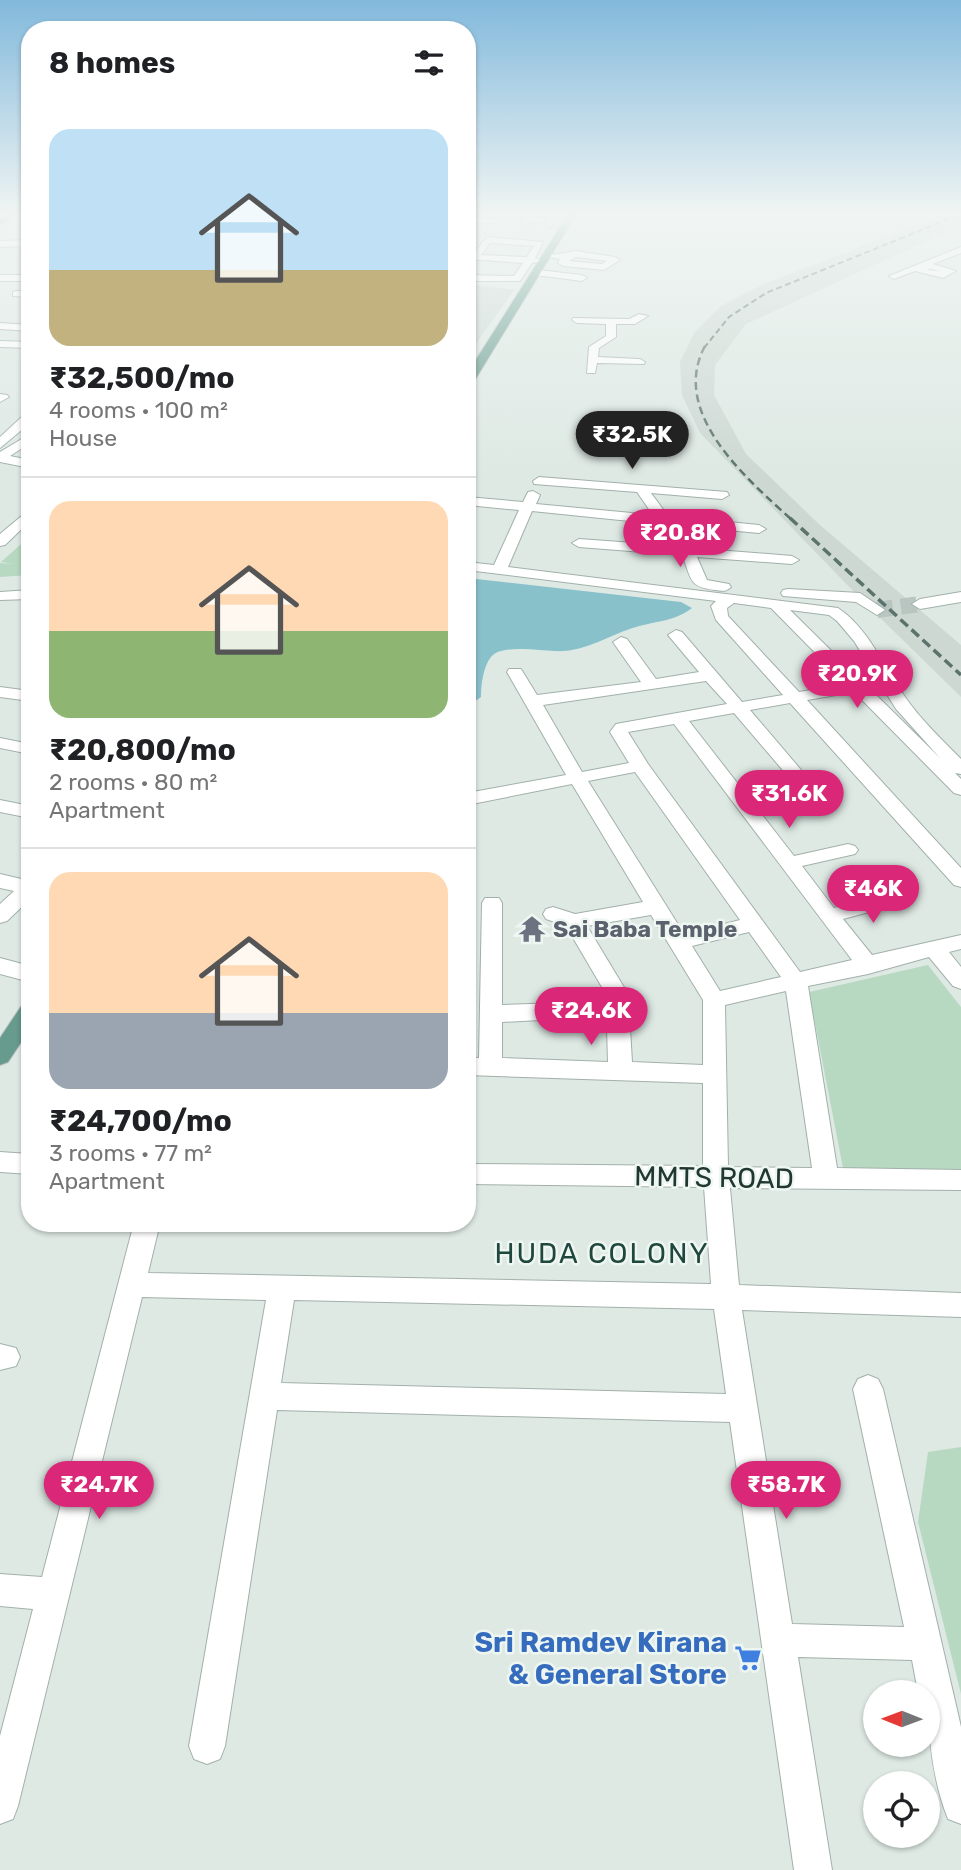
<!DOCTYPE html>
<html lang="en">
<head>
<meta charset="utf-8">
<style>
	:root { --surface:#fff; --page:#f2f2f2; --text:#202124; --muted:#757577; --line:#e0e0e0; --accent:#db2777 }
	body { margin:0; font-family:Rubik,sans-serif; background:var(--page); color:var(--text); height:100vh; display:flex; flex-direction:column; font-size:26px; white-space:nowrap }
	* { box-sizing:border-box; margin:0 }
	p { font-size:23px; color:var(--muted) }
	.icon { flex:none; width:38px; height:38px; fill:none; stroke:currentColor; stroke-width:2; stroke-linecap:round; stroke-linejoin:round }
	.map { position:relative; flex:1; overflow:hidden }
	.drawer { position:absolute; left:21px; top:21px; width:455px; height:1211px; display:flex; flex-direction:column; background:var(--surface); border-radius:28px; box-shadow:0 2px 5px #0004 }
	.drawer>* { flex:none }
	.needle { width:46px; rotate:271deg }
	.tools { position:absolute; left:863px; top:1680px; display:grid; gap:14px }
	.tools a { display:grid; place-items:center; width:77px; height:77px; border-radius:50%; background:var(--surface); box-shadow:0 2px 5px #0004; font-size:35px }
	.price { position:absolute; translate:-50% -60px; padding:0 16px; border-radius:24px; background:var(--accent); color:#fff; font-size:23px; line-height:46px; filter:drop-shadow(0 2px 4px #0008) }
	.price::after { content:''; position:absolute; left:50%; top:42px; width:21px; height:16px; margin-left:-10px; background:inherit; clip-path:polygon(0 0,100% 0,50% 100%) }
	.price.selected { background:#222; color:#fff }
	ul { padding:0; list-style:none }
	li { display:grid; align-content:center; gap:14px; height:371px; padding:0 28px }
	li+li { border-top:2px solid var(--line) }
	li span { display:grid; place-items:center; height:217px; border-radius:21px; color:#555 }
	li>.icon { margin-inline-start:auto }
	span .icon { width:126px; height:126px; fill:#fffc; stroke-width:1 }
	li b { font-size:30px }
	h2 { display:flex; justify-content:space-between; align-items:center; height:84px; padding:0 28px; font-size:30px }
	.map>svg:first-child { display:block }
	.built { fill:#cdd8d3 }
	.green { fill:#b8d9c1 }
	.water { fill:#89c1cb }
	.lines { fill:none; stroke-linecap:round; stroke-linejoin:round }
	.minor-tunnel { stroke:#b8c5c0; stroke-width:16; stroke-dasharray:16 8; stroke-linecap:butt }
	.minor-casing { stroke:#a2b0ab; stroke-width:2 }
	.major-casing { stroke:#bcc3c1; stroke-width:2 }
	.highway-casing { stroke:#bcc3c1; stroke-width:2 }
	.minor { fill:#fff; fill-rule:evenodd }
	.major { fill:#669b8d; fill-rule:evenodd }
	.highway { fill:#2f6156; fill-rule:evenodd }
	.rail-far2 { stroke:#5b736c; stroke-width:2; stroke-dasharray:6 3.5; stroke-linecap:butt }
	.rail-far1 { stroke:#5b736c; stroke-width:2.5; stroke-dasharray:8 4.5; stroke-linecap:butt }
	.rail { stroke:#5b736c; stroke-width:3.5; stroke-dasharray:10 5; stroke-linecap:butt }
	.labels { text-anchor:middle; stroke-width:5; stroke-linejoin:round; paint-order:stroke }
	.worship-label { font-size:23px; font-weight:bold; fill:#5b616d; stroke:#eef6f2; text-anchor:start }
	.near-street-label { font-size:28px; fill:#213731; stroke:#eef6f2 }
	.near-neighbourhood-label { font-size:28px; letter-spacing:2px; fill:#1f473d; stroke:#eef6f2 }
	.near-shop-label { font-size:28px; font-weight:bold; fill:#366cbe; stroke:#eef6f2; text-anchor:end }
</style>
</head>
<body>
<div class="map">
<svg width="961" height="1870" viewBox="0 0 961 1870">
	<rect width="100%" height="100%" fill="#dee9e4"/>
	<path class="built" d="M948,213H961V225L746,324L715,365L714,395L746,454L820,525L961,645V697L860,598L700,433L682,395L680,362L694,333L721,306L764,284Z
		M467,284L514,290L475,345L467,344Z"/>
	<path class="green" d="M30,536V575L0,577V563L13,564L1,562Z
		M928,965L961,1007V1170L843,1168L809,992Z
		M961,1447V1694L918,1522L928,1452Z"/>
	<path class="water" d="M467,578L681,602L692,608C676,621 656,621 636,627C608,635 585,653 554,651C540,651 500,644 491,657C483,667 481,685 481,697L467,707Z"/>
	<g class="lines">
		<path class="minor-tunnel" d="M877,610L920,604"/>
		<defs>
			<path id="minor" d="M495,213H503L497,223H467V218H491Z
				M526,216L557,220L550,228L546,225L548,222L531,221L527,225H521Z
				M488,237L543,242L535,258L545,261L532,263L520,281H467V275L514,276L523,263L467,259V253L472,254ZM490,243L534,246L527,257L481,255Z
				M30,240V246L0,247V241Z
				M961,247V253L933,264L956,271L943,278L915,271L894,279L889,276ZM930,269L942,271L928,270Z
				M576,251L615,257L620,260L604,270L563,266L558,263L560,259L544,256ZM576,257L607,261L602,264L569,261Z
				M538,270L582,275L587,278L582,281L535,275L533,273Z
				M0,275H30V281H0Z
				M16,291H30V297L13,296V292Z
				M639,314L648,316L635,324H616V337L599,348L598,357L640,359L645,362L644,364L597,363L595,373H587L589,347L606,336V324L577,323L572,320L573,318L629,319Z
				M0,323L30,325V331L0,329Z
				M0,341L30,342V348L0,347Z
				M0,394L7,395L9,397L0,402Z
				M26,413H30V423L0,448V437Z
				M30,434V443L10,456L30,460V468L0,462V452Z
				M539,477L727,492L729,495L722,499L651,493L668,516L759,525L766,529L759,533L674,525L691,548L792,556L799,560L792,564L697,557L707,580L729,584L731,587C726,592 723,591 715,590C688,587 692,579 682,555L579,547L572,543L579,539L676,546L659,524L532,511L508,567L838,608C868,628 883,665 903,694C919,718 941,739 961,759V774L955,773L961,779V795L954,793L854,692L807,700L961,868V887L954,885L790,703L750,710L813,784L804,789L798,788L734,713L689,721L794,856L848,844L855,846L858,850L855,854L802,866L834,908L907,888L914,890L917,895L914,900L843,919L872,955L961,935V949L949,952L961,967V989L953,986L929,957L868,974L808,986L837,1168L961,1170V1190L730,1188L739,1285L961,1293V1317L742,1310L792,1624L904,1627L853,1389L858,1379L868,1375L878,1379L883,1389L961,1727V1824L948,1819C932,1779 928,1735 928,1692H918L912,1660L798,1657L832,1870H794L730,1422L277,1410L225,1746L220,1759L207,1764L194,1759L189,1746L266,1300L142,1297L18,1806L13,1819L0,1824V1736L33,1609L0,1606V1574L42,1577L134,1223H160L148,1273L711,1284L704,1187L467,1184V1164L703,1166V1083L467,1075V1057L479,1058L482,903L485,898H499L502,903V1005L560,1003L568,1005L571,1011L568,1017L560,1019L502,1022V1058L608,1062L606,994L566,926L546,919L543,914L546,909L553,907L575,914L643,902L572,784L467,805V793L566,775L507,672L509,669H521L537,695L641,682L613,642L621,637L627,639L656,679L699,672L668,635L676,630L682,632L742,702L783,695L716,620L711,606L716,601L467,570V562L494,565L519,510L467,505V497L523,502L528,492L533,491L540,495L536,504L653,515L637,492L534,484L533,481ZM734,603L771,608L846,684L799,692L728,616L727,608ZM790,610L829,615L837,621L854,641L896,709L940,758ZM706,681L727,704L616,724L610,732L629,763L582,772L543,705ZM674,724L852,960L800,972L648,764L628,732ZM635,772L740,920L684,934L588,781ZM651,915L703,1000V1065L632,1062L628,994L587,926ZM749,932L781,977L720,991L692,946ZM786,991L812,1168L728,1167L725,1005ZM294,1300L714,1309L726,1394L281,1383Z
				M30,509V521L5,545L0,546V534Z
				M788,589L860,593L885,610L877,615L856,602L783,596L781,593L783,590Z
				M30,590V599L0,600V592Z
				M961,592V602L920,609L912,604L920,599Z
				M0,687L30,691V701L0,697Z
				M0,738L30,744V754L0,748Z
				M0,800L30,806V818L0,812Z
				M0,874L30,881V899L7,921L0,923V904L14,891L0,888Z
				M0,958L30,966V982L0,974Z
				M0,1152L30,1154V1174L0,1172Z
				M0,1344L16,1348L20,1357L16,1366L0,1370Z"/>
			<path id="major" d="M569,213H577L473,383L467,386V374Z
				M30,1003V1029L8,1062L0,1065V1038L22,1005Z"/>
			<path id="highway" d="M7,213H17L0,225V218Z"/>
		</defs>
		<use href="#minor" class="minor-casing"/>
		<use href="#major" class="major-casing"/>
		<use href="#highway" class="highway-casing"/>
		<use href="#minor" class="minor"/>
		<use href="#major" class="major"/>
		<use href="#highway" class="highway"/>
		<path class="rail-far2" d="M704,348L729,317L766,293L961,214"/>
		<path class="rail-far1" d="M705,346C669,413 747,479 792,520"/>
		<path class="rail" d="M790,518L961,675"/>
	</g>
	<linearGradient id="sky" x2="0" y2="1"><stop stop-color="#82b9dc"/><stop offset="0.45" stop-color="#f0f5f3"/><stop offset="1" stop-color="#f0f5f3" stop-opacity="0"/></linearGradient>
	<rect width="961" height="475" fill="url(#sky)"/>
	<defs>
		<symbol id="temple-bare" viewBox="-9 -9 18 18"><path d="M0-6L5-2H3V0L6.5 2.5H4V6H1.5V3h-3V6H-4V2.5H-6.5L-3 0V-2H-5Z" fill="#6b7280" stroke="#eef6f2" stroke-width="2.5" paint-order="stroke"/></symbol>
		<symbol id="supermarket-bare" viewBox="-9 -9 18 18"><path d="M-6-5.5h2.5l.6 2H6L4.5 2H-2.5L-4.4-4H-6ZM-1.5 3.2a1.3 1.3 0 1 0 .1 0ZM3 3.2a1.3 1.3 0 1 0 .1 0Z" fill="#3f7fe0" stroke="#eef6f2" stroke-width="2.5" paint-order="stroke"/></symbol>
	</defs>
	<g fill-rule="evenodd">
		<use href="#temple-bare" x="513" y="910" width="38" height="38"/>
		<use href="#supermarket-bare" x="729" y="1639" width="38" height="38"/>
	</g>
	<g class="labels">
		<g class="worship-label">
			<text x="553" y="937">Sai Baba Temple</text>
		</g>
		<g class="near-street-label">
			<text transform="translate(714 1177) rotate(1)" y="10">MMTS ROAD</text>
		</g>
		<g class="near-neighbourhood-label">
			<text x="602" y="1263">HUDA COLONY</text>
		</g>
		<g class="near-shop-label">
			<text x="727" y="1652">Sri Ramdev Kirana<tspan x="727" dy="32">&amp; General Store</tspan></text>
		</g>
	</g>
</svg>
<div class="tools">
<a><svg class="needle" viewBox="-14 -14 28 28"><path d="M0-13l5 13h-10z" fill="#e53935"/><path d="M0 13l5-13h-10z" fill="#757577"/></svg></a>
<a><svg class="icon" aria-label="locate" viewBox="0 0 24 24"><circle cx="12" cy="12" r="6"/><path d="M12 2v4M12 18v4M2 12h4M18 12h4"/></svg></a>
</div>
<b class="price selected" style="left:632px;top:471px">₹32.5K</b>
<b class="price" style="left:680px;top:569px">₹20.8K</b>
<b class="price" style="left:857px;top:710px">₹20.9K</b>
<b class="price" style="left:789px;top:830px">₹31.6K</b>
<b class="price" style="left:873px;top:925px">₹46K</b>
<b class="price" style="left:591px;top:1047px">₹24.6K</b>
<b class="price" style="left:99px;top:1521px">₹24.7K</b>
<b class="price" style="left:786px;top:1521px">₹58.7K</b>
<section class="drawer">
<h2>8 homes<svg class="icon" aria-label="filters" viewBox="0 0 24 24"><path d="M4 7h16M4 17h16"/><circle cx="9" cy="7" r="2"/><circle cx="15" cy="17" r="2"/></svg></h2>
<ul>
<li><span style="background:linear-gradient(#bfe0f5 65%,#c2b280 0)"><svg class="icon" aria-label="home" viewBox="0 0 24 24"><path d="M3 11l9-7 9 7M6 9v11h12V9"/></svg></span><div><b>₹32,500/mo</b><p>4 rooms · 100 m²</p><p>House</p></div></li>
<li><span style="background:linear-gradient(#ffd9b3 60%,#8fb573 0)"><svg class="icon" aria-label="home" viewBox="0 0 24 24"><path d="M3 11l9-7 9 7M6 9v11h12V9"/></svg></span><div><b>₹20,800/mo</b><p>2 rooms · 80 m²</p><p>Apartment</p></div></li>
<li><span style="background:linear-gradient(#ffd9b3 65%,#9aa5b1 0)"><svg class="icon" aria-label="home" viewBox="0 0 24 24"><path d="M3 11l9-7 9 7M6 9v11h12V9"/></svg></span><div><b>₹24,700/mo</b><p>3 rooms · 77 m²</p><p>Apartment</p></div></li>
</ul>
</section>
</div>
</body>
</html>
